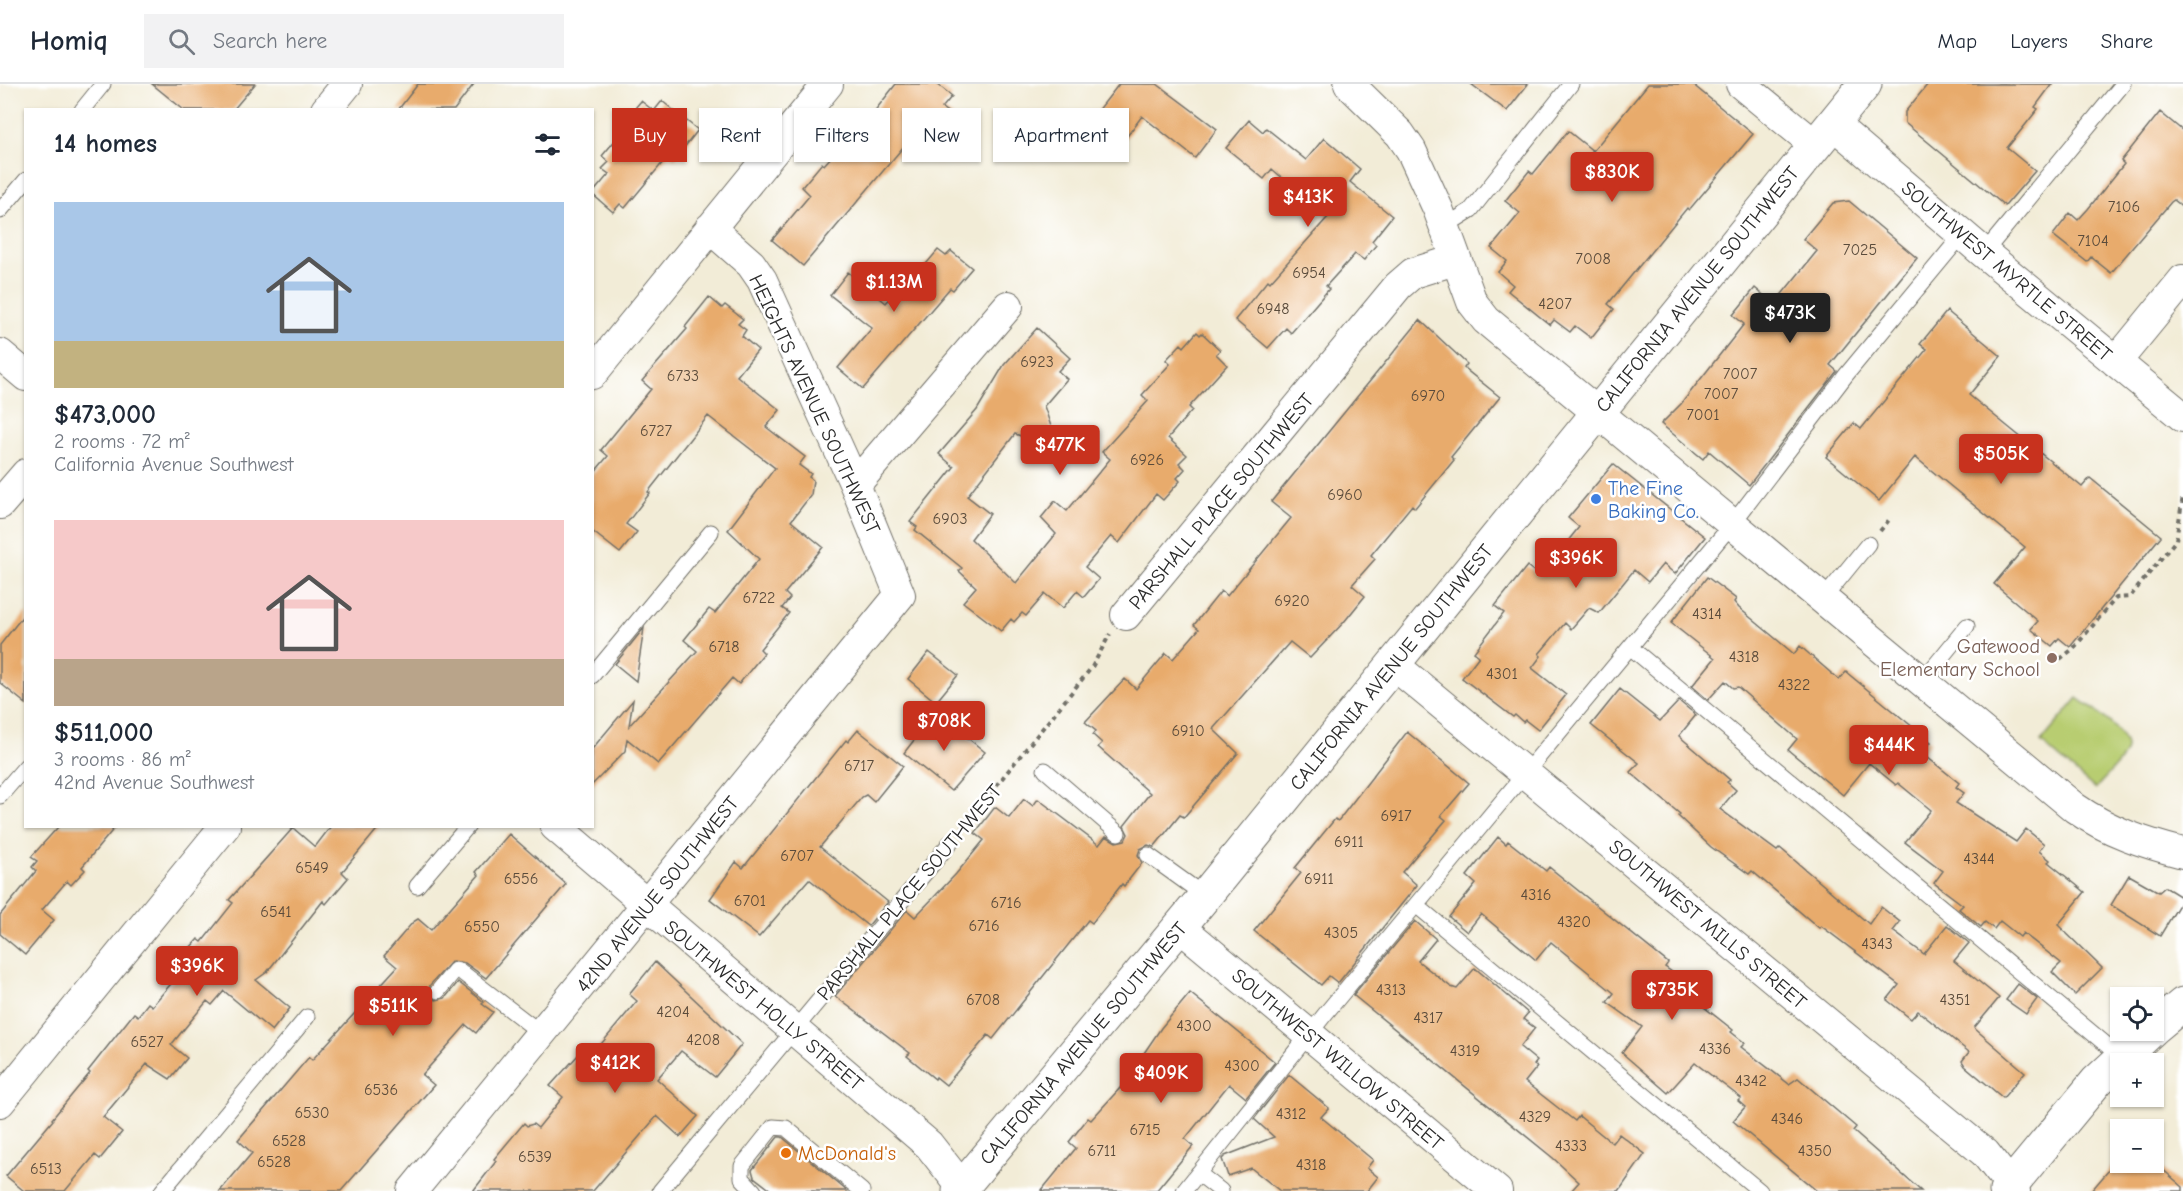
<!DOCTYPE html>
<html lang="en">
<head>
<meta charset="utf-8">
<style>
	:root { --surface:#fff; --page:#f2f2f3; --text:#1f2937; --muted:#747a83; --line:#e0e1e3; --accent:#c8321e }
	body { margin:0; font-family:"Comic Neue",sans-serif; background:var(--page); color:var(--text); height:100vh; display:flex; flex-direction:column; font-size:22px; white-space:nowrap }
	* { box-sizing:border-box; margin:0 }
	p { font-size:20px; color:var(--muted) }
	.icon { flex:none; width:33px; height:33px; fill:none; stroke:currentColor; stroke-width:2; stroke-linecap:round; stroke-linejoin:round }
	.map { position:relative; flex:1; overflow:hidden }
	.drawer { position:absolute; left:24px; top:24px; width:570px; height:720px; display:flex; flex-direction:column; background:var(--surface); border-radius:0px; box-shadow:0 2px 4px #0004 }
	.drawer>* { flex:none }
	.banner { position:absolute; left:612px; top:24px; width:570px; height:54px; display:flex; gap:12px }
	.tools { position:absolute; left:2110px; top:903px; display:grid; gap:12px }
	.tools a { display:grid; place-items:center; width:54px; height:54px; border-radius:0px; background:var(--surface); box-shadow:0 2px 4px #0004; font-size:30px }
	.price { position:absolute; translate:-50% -51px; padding:0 14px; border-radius:6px; background:var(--accent); color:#fff; font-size:20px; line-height:39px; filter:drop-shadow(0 2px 3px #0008) }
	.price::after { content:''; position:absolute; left:50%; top:36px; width:18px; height:14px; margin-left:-9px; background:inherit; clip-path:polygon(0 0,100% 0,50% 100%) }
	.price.active { background:#222; color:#fff }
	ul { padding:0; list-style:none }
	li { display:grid; align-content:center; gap:12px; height:318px; padding:0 30px }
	li span { display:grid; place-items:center; height:186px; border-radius:0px; color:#555 }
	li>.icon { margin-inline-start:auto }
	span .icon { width:108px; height:108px; fill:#fffc; stroke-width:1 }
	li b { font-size:26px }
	h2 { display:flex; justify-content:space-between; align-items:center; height:72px; padding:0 30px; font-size:26px }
	.tag { padding:0 21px; border-radius:0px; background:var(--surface); box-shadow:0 2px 4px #0004; font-size:21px; line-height:54px }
	.tag.active { background:var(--accent); color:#fff }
	header { display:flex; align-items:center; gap:36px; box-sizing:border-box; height:84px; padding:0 30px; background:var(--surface); border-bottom:2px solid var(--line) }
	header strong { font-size:28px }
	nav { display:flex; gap:33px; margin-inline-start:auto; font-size:21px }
	.search { width:420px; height:54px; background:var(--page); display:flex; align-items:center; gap:15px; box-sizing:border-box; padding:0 21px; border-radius:0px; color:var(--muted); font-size:22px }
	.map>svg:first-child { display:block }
	.green { fill:#b8cd71; stroke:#727c4e; stroke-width:1.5 }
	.building { fill:#e8ab6c }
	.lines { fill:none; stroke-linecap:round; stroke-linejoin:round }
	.service-casing { stroke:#716f67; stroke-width:17 }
	.minor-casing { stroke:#716f67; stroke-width:32 }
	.secondary-casing { stroke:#716f67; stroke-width:35 }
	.primary-casing { stroke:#716f67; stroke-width:35 }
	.path { stroke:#716f67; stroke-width:4; stroke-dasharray:4.5 4.5; stroke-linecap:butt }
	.service { stroke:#fff; stroke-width:15 }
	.minor { stroke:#fff; stroke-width:30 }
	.secondary { stroke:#fff; stroke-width:33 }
	.primary { stroke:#fff; stroke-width:33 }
	.shop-dot { fill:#3f7fe0; stroke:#fff; stroke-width:2 }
	.education-dot { fill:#8d6e63; stroke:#fff; stroke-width:2 }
	.food-dot { fill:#e8710a; stroke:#fff; stroke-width:2 }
	.labels { text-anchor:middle; stroke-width:5; stroke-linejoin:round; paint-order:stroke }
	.number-label { font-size:16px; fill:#5a4b3b }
	.street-label { font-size:20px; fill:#2b2b2b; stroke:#fff }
	.shop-label { font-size:20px; fill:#366cbe; stroke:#fff; text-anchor:start }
	.education-label { font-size:20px; fill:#785e54; stroke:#fff; text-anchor:end }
	.food-label { font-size:20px; fill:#c56008; stroke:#fff; text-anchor:start }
</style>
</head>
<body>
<header>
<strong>Homiq</strong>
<div class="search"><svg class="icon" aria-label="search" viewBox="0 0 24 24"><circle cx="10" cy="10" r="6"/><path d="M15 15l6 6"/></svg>Search here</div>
<nav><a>Map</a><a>Layers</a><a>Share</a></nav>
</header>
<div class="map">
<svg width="2183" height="1107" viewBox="0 0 2183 1107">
	<rect width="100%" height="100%" fill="#fff"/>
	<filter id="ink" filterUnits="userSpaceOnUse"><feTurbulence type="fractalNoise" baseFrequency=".0167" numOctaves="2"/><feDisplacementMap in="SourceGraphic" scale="12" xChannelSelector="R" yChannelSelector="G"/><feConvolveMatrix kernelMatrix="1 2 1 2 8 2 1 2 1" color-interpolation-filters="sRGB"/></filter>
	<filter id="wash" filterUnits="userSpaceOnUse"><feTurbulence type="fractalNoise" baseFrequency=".008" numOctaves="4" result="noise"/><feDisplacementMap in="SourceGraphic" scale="24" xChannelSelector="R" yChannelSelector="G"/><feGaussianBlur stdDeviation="1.35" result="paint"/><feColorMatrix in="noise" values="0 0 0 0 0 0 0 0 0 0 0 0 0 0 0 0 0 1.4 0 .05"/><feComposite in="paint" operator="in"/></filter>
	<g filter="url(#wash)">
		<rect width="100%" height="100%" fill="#f2ecd7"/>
		<path class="green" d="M2078,614C2091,624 2133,650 2125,668C2120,681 2104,694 2095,705L2041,658Z"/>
		<g id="blocks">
			<path class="building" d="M152,0H255L233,26H184Z
				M418,0H474L454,26H398Z
				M896,0H937L952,12L942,24L953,32L941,47L929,37L910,55L803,182L772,156L810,111L802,103L822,79L824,81L864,37L866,38Z
				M1119,0H1157L1217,45L1195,74L1142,32L1125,55L1094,32Z
				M1471,0H1528L1507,27Z
				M1648,0H1692L1753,50L1689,126L1687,124L1608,220L1614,225L1591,254L1575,242L1570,248L1554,236L1550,241L1508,207L1513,201L1498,188L1507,177L1491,164L1520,129L1505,117L1529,87L1533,90L1568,47L1593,67Z
				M1928,0H2052L2035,23L2038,25L2007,64L2035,87L2005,122L1905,39V28Z
				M641,17L654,27L662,17L698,46L675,75L669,71L625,124L620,120L613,128L592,110L609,90L602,85L609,78L602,72L629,40L624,37Z
				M2160,28L2183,47V123L2174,116L2171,118L2111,189L2091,173L2087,178L2053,151L2070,129L2078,136L2088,125L2124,80L2121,77Z
				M1249,36L1263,48L1266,44L1306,76L1324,54L1360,85L1350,98L1392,132L1372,157L1376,161L1364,176L1355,170L1326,202L1329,205L1291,249L1286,244L1268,264L1235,236L1268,196L1270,198L1328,133L1272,85L1264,95L1226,64Z
				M1849,117L1917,174L1830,281L1837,287L1749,401L1709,367L1703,375L1661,340L1681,320L1744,240L1733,231L1755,204L1774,220L1817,167L1803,155L1833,119Z
				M938,166L946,172L951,167L972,184L953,206L950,204L863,305L838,284L872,244L830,211L848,188L886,219L893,211L897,214Z
				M709,213L722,224L725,221L743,235L738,240L746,246L742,252L758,266L737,292L780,326L766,343L805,373L799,381L811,390L809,393L813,396L811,411L791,437L823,463L785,509L790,514L782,524L789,529L760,565L764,569L739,600L732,594L658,680L627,655L625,667L592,701V665L633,616L629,642L697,567L684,556L709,525L715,529L759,475L728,446L775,384L708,332L648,408L650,409L626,440L637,448L620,469L592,447V391L608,372L601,366L651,305L642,297L687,245L685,243Z
				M1947,227L2001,272L1969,311L2082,403L2090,394L2161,452L2070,563L2059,554L2052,562L2031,545L2038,537L1994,500L2025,463L1915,373L1879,417L1826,373L1854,339L1861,345L1927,265L1920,260Z
				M1420,236L1467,280L1464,284L1500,313L1451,373L1454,376L1415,424L1412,421L1371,471L1375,475L1352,501L1365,512L1344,538L1310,574L1290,558L1213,645L1238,669L1184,733L1180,731L1154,763L1148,761L1140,765L1138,771L1142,779L1124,802L1122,800L1092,839L1088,836L993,955L988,951L946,1001L936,993L935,995L907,972L910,969L835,912L907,826L915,833L956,790L984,756L975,749L995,723L1009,734L1024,715L1033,722L1038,715L1099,761L1106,752L1116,758L1125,756L1128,750L1124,742L1150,709L1098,663L1102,659L1093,651L1096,647L1085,638L1125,595L1136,605L1166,569L1173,575L1199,545L1194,541L1221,507L1227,512L1291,434L1271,418Z
				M1037,244L1070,274L1058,287L1067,295L1044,322L1055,354L1033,350L1030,355L1015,350L967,412L990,430L971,455L1016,499L1056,450L1041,434L1055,417L1067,427L1110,375L1102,368L1148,317L1142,311L1170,280L1166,276L1181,260L1184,263L1197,248L1200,251L1202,249L1220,266L1216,270L1227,281L1189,323L1192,326L1168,354L1187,371L1179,379L1185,385L1177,394L1180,397L1163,416L1156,410L1119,459L1111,452L1085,483L1099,495L1084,513L1077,507L1063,524L1045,510L1026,532L1022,529L1014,538L1011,535L1001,547L963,518L976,503L959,487L962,484L915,446L917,443L910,438L954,383L939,370L977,326L1004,281Z
				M1613,380L1705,453L1675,490L1663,480L1648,498L1634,486L1599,529L1589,524L1571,545L1565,539L1539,570L1541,572L1532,584L1566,611L1538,646L1525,636L1523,638L1515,631L1513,633L1462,594L1479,572L1474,568L1504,529L1495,522L1527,482L1540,492L1579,443L1568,434Z
				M1707,493L1736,515L1734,518L1739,524L1794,570L1800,562L1839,596L1846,588L1931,658L1922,669L1959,699L1956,703L1964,709L1956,719L2016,758L2026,745L2044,760L2039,767L2050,776L2048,778L2085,808L2058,841L2102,884L2075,911L2052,888L2061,879L2023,849L2020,853L2000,837L1994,845L1985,838L1981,843L1959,825L1963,821L1934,799L1943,787L1905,758L1931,726L1898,699L1896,701L1869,679L1843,711L1788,666L1797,655L1738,603L1733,604L1725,597L1708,616L1692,602L1715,574L1671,539Z
				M26,528V620L0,599V561Z
				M644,544L636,597L615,580Z
				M929,568L958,591L936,618L908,595Z
				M1620,605L1660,637L1679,617L1696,631L1679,652L1730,696L1727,698L1736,706L1720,725L1777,767L1780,764L1869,840L1881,823L1900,838L1893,847L1924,870L1947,841L1969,859L1954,877L1999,914L1974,944L2025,988L2003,1014L1965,982L1962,977L1969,968L1918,927L1911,935L1887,916L1899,901L1821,842L1819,844L1752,787L1749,790L1711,763L1678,732L1680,730L1630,688L1639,679L1591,641Z
				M936,628L985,668L951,707L904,669Z
				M858,646L903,682L874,718L866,711L862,713L820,763L888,818L868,842L809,795L759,853L710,815L736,778L743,784L846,656L848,658Z
				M1407,648L1469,699L1441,732L1446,736L1402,788L1417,801L1338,899L1329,892L1321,901L1254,847L1301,789L1295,784L1335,735L1338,737Z
				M59,742H116L82,783L85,786L71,801L67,797L42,826L54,836L25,871L0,850V831L36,787L32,783L37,777L31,773Z
				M331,742H380L342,788L348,794L326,820L323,817L267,888L256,896L290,924L272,947L224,907L212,921L207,917L171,961L187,974L170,995L147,980L103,1033L122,1048L100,1075L95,1071L65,1107H24L6,1092L53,1036L52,1035L90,989L88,987L134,929L138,932L148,919L152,922L187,881L180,875L198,855L202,858L233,819L229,816L293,744L315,763Z
				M509,750L566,800L486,894L465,879L452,877L430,901L429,910L436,916L445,914L458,898L484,918L482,920L493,928L476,949L466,941L422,991L434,1001L341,1107H220L252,1069L238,1056L309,973L312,976L397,883L384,872L413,838L418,835L431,846L479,791L476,788Z
				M1498,753L1506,760L1508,757L1546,787L1549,783L1668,879L1665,883L1672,888L1670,890L1707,919L1704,923L1733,946L1731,948L1745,959L1741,963L1789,1000L1798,994L1856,1043L1853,1047L1921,1107H1817L1733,1037L1745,1023L1738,1017L1741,1014L1695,979L1668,1009L1622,969L1642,943L1607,918L1614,909L1551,858L1536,876L1481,830L1467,848L1449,833L1476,800L1467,792Z
				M2129,791L2159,808L2165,803L2183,814L2160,852L2111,821Z
				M1415,837L1436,855L1418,877L1451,903L1457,905L1475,884L1528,929L1523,935L1535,944L1520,963L1537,977L1534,981L1537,983L1525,998L1575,1037L1579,1032L1612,1059L1619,1050L1645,1070L1619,1107H1571L1579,1098L1553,1074L1353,911Z
				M655,878L742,960L715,993L681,967L657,995L698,1032L680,1053L657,1032L593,1107H473L494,1080L496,1077L494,1075L524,1039L527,1042L533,1040L538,1044L563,1013L550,1002L579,970L587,977L637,917L629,910Z
				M2018,900L2037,915L2026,930L2006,916Z
				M1190,909L1275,978L1246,1014L1229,1000L1185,1055L1193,1062L1156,1107H1041L1076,1064L1069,1058L1088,1034L1091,1036L1121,1003L1161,944Z
				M1289,991L1329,1024L1321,1033L1373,1076L1367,1084L1378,1093L1367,1107H1280L1251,1084L1228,1092L1222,1075L1225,1072L1274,1053L1254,1035Z
				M778,1053H782L847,1107H772L754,1093L752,1086Z
				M2121,1072V1078H2154L2183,1103V1107H2091Z"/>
		</g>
	</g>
	<g filter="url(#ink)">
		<use href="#blocks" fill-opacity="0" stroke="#716f67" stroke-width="1.5"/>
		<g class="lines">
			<defs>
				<path id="service" d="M82,26L103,0
					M0,127L26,96
					M1444,143L1471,126L1571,0
					M1984,169L2123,0
					M1824,514L1868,460
					M1630,563L2121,973
					M592,592L711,448
					M1923,596L1967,542
					M1045,686L1118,749
					M0,712L26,682
					M1148,771L1205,812
					M417,802L468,742
					M1416,821L1760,1107
					M438,907L455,886L460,887L542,950
					M1198,1089L1221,1107
					M162,1107L307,933
					M660,1107L950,759
					M754,1107L742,1094V1082L773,1043L786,1044L862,1107
					M1184,1107L1326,929L1733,439L1846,291L1962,151"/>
				<path id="minor" d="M1349,0L1400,50L1411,66L1438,125L1472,218L1486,236L2075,724C2108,747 2144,759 2183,769
					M1741,0L1814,60
					M326,26L347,0
					M1832,39L1984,169L2183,333
					M0,270L26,292
					M2116,278L2183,196
					M592,290L828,0
					M855,401L1008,222
					M0,420L26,390
					M1126,531L1398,202L1413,189L1455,176
					M1394,581L1985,1069L2015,1107
					M555,742L929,1061L965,1107
					M1180,843L1497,1107
					M0,1018L225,742
					M412,1107L900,511L855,401L762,196L751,180L710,144"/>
				<path id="secondary" d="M959,1107L1205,812L1865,0"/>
				<path id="primary" d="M2154,944L2183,920
					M2006,1107L2097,997L2152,946"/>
			</defs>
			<use href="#service" class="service-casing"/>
			<use href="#minor" class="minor-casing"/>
			<use href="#secondary" class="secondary-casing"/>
			<use href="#primary" class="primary-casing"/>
			<path class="path" d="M1880,447L1889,436
				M2060,575L2073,565L2116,514L2130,513L2176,456L2183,412
				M962,744L1092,583L1110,550"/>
			<use href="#service" class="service"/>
			<use href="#minor" class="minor"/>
			<use href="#secondary" class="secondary"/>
			<use href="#primary" class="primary"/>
		</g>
	</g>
	<circle class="shop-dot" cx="1596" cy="415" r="6"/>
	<circle class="education-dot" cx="2052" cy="574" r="6"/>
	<circle class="food-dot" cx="786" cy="1069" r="6"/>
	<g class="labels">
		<g class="number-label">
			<text x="2124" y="128">7106</text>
			<text x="2093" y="162">7104</text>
			<text x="1860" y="171">7025</text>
			<text x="1593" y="180">7008</text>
			<text x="1309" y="194">6954</text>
			<text x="1555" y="225">4207</text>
			<text x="1273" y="230">6948</text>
			<text x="1037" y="283">6923</text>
			<text x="1740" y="295">7007</text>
			<text x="683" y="297">6733</text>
			<text x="1721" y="315">7007</text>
			<text x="1428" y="317">6970</text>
			<text x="1703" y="336">7001</text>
			<text x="656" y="352">6727</text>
			<text x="1147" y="381">6926</text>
			<text x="1345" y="416">6960</text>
			<text x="950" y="440">6903</text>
			<text x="759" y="519">6722</text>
			<text x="1292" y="522">6920</text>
			<text x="1707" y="535">4314</text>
			<text x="724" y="568">6718</text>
			<text x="1744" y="578">4318</text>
			<text x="1502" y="595">4301</text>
			<text x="1794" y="606">4322</text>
			<text x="1188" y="652">6910</text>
			<text x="859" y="687">6717</text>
			<text x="1396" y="737">6917</text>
			<text x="1349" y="763">6911</text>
			<text x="797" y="777">6707</text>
			<text x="1979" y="780">4344</text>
			<text x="312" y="789">6549</text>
			<text x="521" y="800">6556</text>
			<text x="1319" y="800">6911</text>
			<text x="1536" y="816">4316</text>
			<text x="750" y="822">6701</text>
			<text x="1006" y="824">6716</text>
			<text x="276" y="833">6541</text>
			<text x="1574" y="843">4320</text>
			<text x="984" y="847">6716</text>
			<text x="482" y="848">6550</text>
			<text x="1341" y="854">4305</text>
			<text x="1877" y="865">4343</text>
			<text x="1391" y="911">4313</text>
			<text x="983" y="921">6708</text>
			<text x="1955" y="921">4351</text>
			<text x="673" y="933">4204</text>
			<text x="1428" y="939">4317</text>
			<text x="1194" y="947">4300</text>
			<text x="703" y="961">4208</text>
			<text x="147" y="963">6527</text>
			<text x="1715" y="970">4336</text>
			<text x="1465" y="972">4319</text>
			<text x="1242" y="987">4300</text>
			<text x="1751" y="1002">4342</text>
			<text x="381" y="1011">6536</text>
			<text x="312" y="1034">6530</text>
			<text x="1291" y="1035">4312</text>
			<text x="1535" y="1038">4329</text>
			<text x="1787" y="1040">4346</text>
			<text x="1145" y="1051">6715</text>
			<text x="289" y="1062">6528</text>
			<text x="1571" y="1067">4333</text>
			<text x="1102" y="1072">6711</text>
			<text x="1815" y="1072">4350</text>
			<text x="535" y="1078">6539</text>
			<text x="274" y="1083">6528</text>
			<text x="1311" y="1086">4318</text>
			<text x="46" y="1090">6513</text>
		</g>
		<g class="street-label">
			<text transform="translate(2007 187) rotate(40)" y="7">SOUTHWEST MYRTLE STREET</text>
			<text transform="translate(1697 205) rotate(-51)" y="7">CALIFORNIA AVENUE SOUTHWEST</text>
			<text transform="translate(815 320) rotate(65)" y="7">HEIGHTS AVENUE SOUTHWEST</text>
			<text transform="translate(1221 417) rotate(-50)" y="7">PARSHALL PLACE SOUTHWEST</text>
			<text transform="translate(1391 583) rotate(-51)" y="7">CALIFORNIA AVENUE SOUTHWEST</text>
			<text transform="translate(909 808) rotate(-50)" y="7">PARSHALL PLACE SOUTHWEST</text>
			<text transform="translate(657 810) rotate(-51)" y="7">42ND AVENUE SOUTHWEST</text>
			<text transform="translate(1708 840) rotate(40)" y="7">SOUTHWEST MILLS STREET</text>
			<text transform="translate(764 921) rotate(40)" y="7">SOUTHWEST HOLLY STREET</text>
			<text transform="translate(1083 959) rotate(-50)" y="7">CALIFORNIA AVENUE SOUTHWEST</text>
			<text transform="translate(1338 975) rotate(40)" y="7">SOUTHWEST WILLOW STREET</text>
		</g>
		<g class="shop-label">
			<text x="1608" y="411">The Fine<tspan x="1608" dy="23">Baking Co.</tspan></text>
		</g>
		<g class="education-label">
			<text x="2040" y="569">Gatewood<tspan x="2040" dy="23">Elementary School</tspan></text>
		</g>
		<g class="food-label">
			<text x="798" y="1076">McDonald's</text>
		</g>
	</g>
</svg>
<div class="tools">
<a><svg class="icon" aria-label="locate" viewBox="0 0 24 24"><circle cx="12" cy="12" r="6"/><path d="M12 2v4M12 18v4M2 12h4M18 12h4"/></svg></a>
<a>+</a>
<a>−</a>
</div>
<b class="price" style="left:1612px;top:119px">$830K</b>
<b class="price" style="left:1308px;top:144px">$413K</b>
<b class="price" style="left:894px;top:229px">$1.13M</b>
<b class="price active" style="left:1790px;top:260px">$473K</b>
<b class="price" style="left:1060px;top:392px">$477K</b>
<b class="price" style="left:2001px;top:401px">$505K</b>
<b class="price" style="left:1576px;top:505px">$396K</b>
<b class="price" style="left:944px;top:668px">$708K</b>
<b class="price" style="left:1889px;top:692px">$444K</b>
<b class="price" style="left:197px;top:913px">$396K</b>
<b class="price" style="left:1672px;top:937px">$735K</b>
<b class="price" style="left:393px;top:953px">$511K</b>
<b class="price" style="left:615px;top:1010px">$412K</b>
<b class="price" style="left:1161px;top:1020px">$409K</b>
<div class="banner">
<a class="tag active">Buy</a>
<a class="tag">Rent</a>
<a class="tag">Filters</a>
<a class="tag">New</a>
<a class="tag">Apartment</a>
</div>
<section class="drawer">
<h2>14 homes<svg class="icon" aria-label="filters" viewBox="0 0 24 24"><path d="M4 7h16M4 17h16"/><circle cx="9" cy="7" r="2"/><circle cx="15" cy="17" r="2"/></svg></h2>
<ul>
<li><span style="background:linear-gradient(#a9c7e8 75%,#c2b280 0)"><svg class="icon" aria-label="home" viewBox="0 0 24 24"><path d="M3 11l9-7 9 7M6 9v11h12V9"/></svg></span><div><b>$473,000</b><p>2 rooms · 72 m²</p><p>California Avenue Southwest</p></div></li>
<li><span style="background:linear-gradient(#f6c9c9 75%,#b9a48a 0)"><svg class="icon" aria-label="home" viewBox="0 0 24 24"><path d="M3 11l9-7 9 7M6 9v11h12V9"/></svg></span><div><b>$511,000</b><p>3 rooms · 86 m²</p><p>42nd Avenue Southwest</p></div></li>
</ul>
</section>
</div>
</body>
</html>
